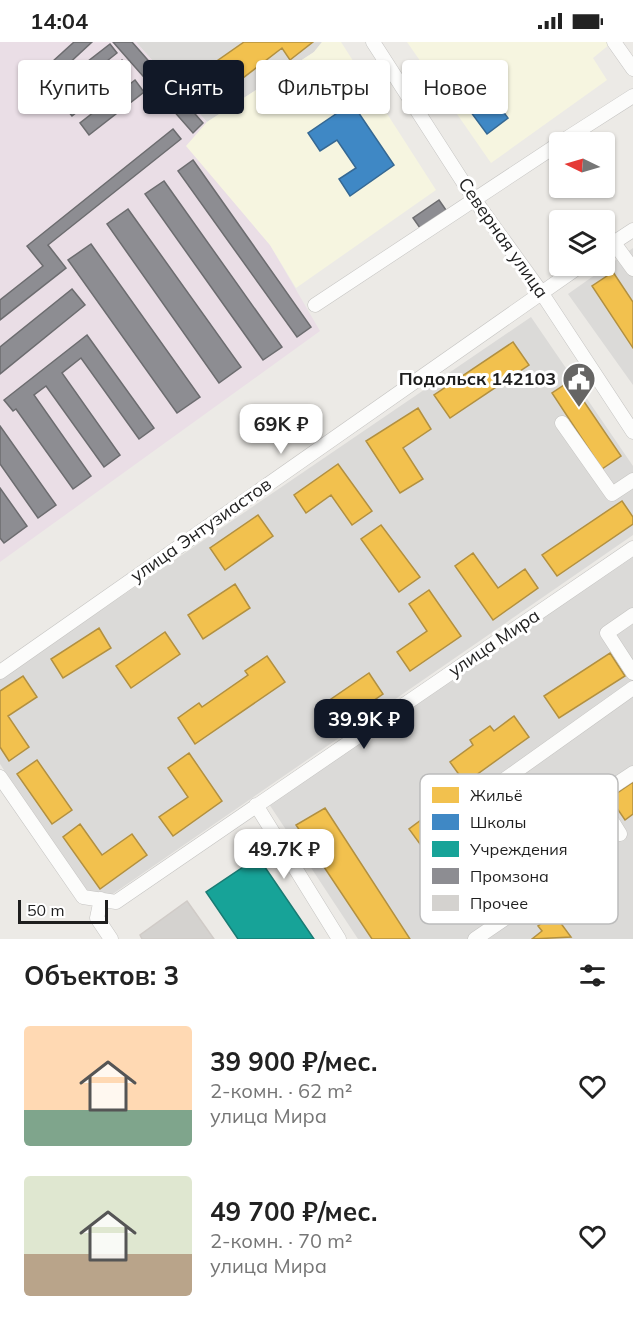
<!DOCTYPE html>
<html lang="ru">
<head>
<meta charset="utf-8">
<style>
	:root { --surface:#fff; --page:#f2f2f2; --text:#222; --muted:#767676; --accent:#111827 }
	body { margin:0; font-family:Mulish,sans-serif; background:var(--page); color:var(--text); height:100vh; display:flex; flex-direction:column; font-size:22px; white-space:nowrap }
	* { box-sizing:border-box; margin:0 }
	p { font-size:20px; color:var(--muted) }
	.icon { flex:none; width:33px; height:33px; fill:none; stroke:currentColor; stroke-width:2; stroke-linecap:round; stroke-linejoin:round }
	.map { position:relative; height:897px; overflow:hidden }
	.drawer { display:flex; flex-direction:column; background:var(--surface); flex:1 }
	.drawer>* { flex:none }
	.hud { position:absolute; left:18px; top:18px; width:597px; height:54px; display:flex; gap:12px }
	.needle { width:39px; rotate:275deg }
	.tools { position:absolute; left:549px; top:90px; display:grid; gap:12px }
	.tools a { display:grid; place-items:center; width:66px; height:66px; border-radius:6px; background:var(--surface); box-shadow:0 2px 4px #0004; font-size:30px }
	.scale { position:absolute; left:18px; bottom:15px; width:90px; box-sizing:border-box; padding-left:6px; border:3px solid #1e1e1e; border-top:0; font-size:16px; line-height:21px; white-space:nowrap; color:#1e1e1e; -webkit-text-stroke:4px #fff; paint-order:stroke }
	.price { position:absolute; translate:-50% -51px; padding:0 14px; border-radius:12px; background:#fff; color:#222; font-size:20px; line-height:39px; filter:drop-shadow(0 2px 3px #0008) }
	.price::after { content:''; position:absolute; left:50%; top:36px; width:18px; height:14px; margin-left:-9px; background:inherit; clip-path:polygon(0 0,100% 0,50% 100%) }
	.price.active { background:var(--accent); color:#fff }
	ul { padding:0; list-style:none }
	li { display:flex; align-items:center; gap:18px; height:150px; padding:0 24px }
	li span { display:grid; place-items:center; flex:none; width:168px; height:120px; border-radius:6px; color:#555 }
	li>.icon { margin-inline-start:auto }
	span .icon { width:72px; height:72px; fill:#fffc; stroke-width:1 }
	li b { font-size:26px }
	h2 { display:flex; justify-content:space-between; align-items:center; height:72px; padding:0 24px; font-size:26px }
	.pill { padding:0 21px; border-radius:6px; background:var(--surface); box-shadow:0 2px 4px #0004; font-size:21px; line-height:54px }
	.pill.active { background:var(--accent); color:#fff }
	.status { display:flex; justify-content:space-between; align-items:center; height:42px; padding:0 30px; background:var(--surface); direction:ltr }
	.status svg { height:16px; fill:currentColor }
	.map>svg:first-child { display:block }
	.residential { fill:#dbdad8 }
	.industrial { fill:#eadee6 }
	.education { fill:#f6f5e0 }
	.homes { fill:#f2c14e; stroke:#b29040; stroke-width:1.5 }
	.schools { fill:#3f88c5; stroke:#356893; stroke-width:1.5 }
	.public { fill:#17a398; stroke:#197b73; stroke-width:1.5 }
	.industry { fill:#8d8d92; stroke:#6c6c6f; stroke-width:1.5 }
	.building { fill:#d4d2cf; stroke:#d0cbc7; stroke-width:1.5 }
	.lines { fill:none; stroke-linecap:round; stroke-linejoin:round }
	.minor-casing { stroke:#c5c4c2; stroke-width:15 }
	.minor { stroke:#fcfcfb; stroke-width:14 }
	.labels { text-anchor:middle; stroke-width:6; stroke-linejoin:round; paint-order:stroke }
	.street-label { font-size:18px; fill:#1e1e1e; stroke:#fff }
	.poi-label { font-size:18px; font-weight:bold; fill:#1e1e1e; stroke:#fff; text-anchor:end }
	.key { fill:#fff; stroke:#bcbcbc; stroke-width:1.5 }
	.key-label { font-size:16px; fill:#1e1e1e }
</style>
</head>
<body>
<div class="status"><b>14:04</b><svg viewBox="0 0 49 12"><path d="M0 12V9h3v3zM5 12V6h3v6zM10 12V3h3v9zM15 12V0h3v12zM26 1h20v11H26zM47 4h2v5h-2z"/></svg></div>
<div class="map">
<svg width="633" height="897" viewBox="0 0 633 897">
	<rect width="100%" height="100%" fill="#eceae6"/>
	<path class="residential" d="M136,0H322L314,10L207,80Z
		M633,206V343L568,252Z
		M531,275L633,424V493L107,856L86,851L0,722V637Z
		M633,513V897H358L269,762Z"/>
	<path class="industrial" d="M0,0H136L207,80L187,104L270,203L320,289L0,520Z"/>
	<path class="education" d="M322,0H341L436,148L296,246L270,203L186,104L207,80L314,10Z
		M407,0H608L610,2L593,16L607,38L491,121Z"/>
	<path class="homes" d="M244,0H313L290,18L282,6L226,49L225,46L219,50L204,28Z
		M613,230L633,260V306L592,244Z
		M513,300L529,323L450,376L434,353Z
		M570,339L621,414L602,427L552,351Z
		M418,366L431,387L403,406L423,437L400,451L366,399Z
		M338,422L372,469L352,483L331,453L306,471L294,453Z
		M622,459L633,475V482L557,534L542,513Z
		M258,473L273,494L225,528L210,506Z
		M381,483L420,535L399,550L361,497Z
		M473,511L498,546L525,527L538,546L493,578L455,524Z
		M235,542L250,566L203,597L188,573Z
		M429,548L461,594L410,629L397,610L427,589L409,562Z
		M99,586L111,606L63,636L51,617Z
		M165,590L180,612L131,646L116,624Z
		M610,611L625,634L559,676L544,654Z
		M267,614L285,640L195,702L178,676L199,661L202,665L248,633L245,629Z
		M369,631L383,652L332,687L318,666Z
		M23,634L37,655L8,674L29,705L9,719L0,705V649Z
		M514,674L529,695L465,741L450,720L473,703L470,698L490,684L494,689Z
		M189,711L222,759L173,794L159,775L188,755L168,726Z
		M37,718L72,768L52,782L17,732Z
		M633,740V772L625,778L610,756Z
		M325,766L410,897H372L296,783Z
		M429,772L478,840L458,854L409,787Z
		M80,782L102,813L132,792L147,813L100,847L63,795Z
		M554,872L571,895L532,897L542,889L538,884Z"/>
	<path class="schools" d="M477,34L508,76L487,92L456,50Z
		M352,61L394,123L350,154L339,137L356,126L337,98L320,109L308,91Z"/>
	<path class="public" d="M258,815L314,897H238L206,850Z"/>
	<path class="industry" d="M74,0H92L50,39L41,30Z
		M113,0H132L203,81L193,91Z
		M110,2L117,11L58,58L51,48Z
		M122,18L130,28L72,74L64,64Z
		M135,38L144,50L89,93L80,81Z
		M173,87L181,97L48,203L66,226L0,278V258L43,224L27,204Z
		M193,118L311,285L297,295L178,129Z
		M164,139L282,305L263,318L145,152Z
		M439,158L446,168L420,186L413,176Z
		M128,167L241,325L219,341L107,182Z
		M91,202L200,355L177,371L68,218Z
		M72,247L85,263L0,332V305Z
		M87,293L154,386L139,397L81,316L62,331L120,413L104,425L46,344L34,353L91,434L73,447L16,367L13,369L4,358Z
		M0,384L56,463L38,476L0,422Z
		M0,446L27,484L4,501L0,496Z"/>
	<path class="building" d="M187,859L214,897H142L140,893Z"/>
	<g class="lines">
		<defs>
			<path id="minor" d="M373,0L474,157L541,250L633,390
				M614,0L633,27
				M561,100L633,54
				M614,201L633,227
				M604,207L633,188
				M315,263L560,101
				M562,381L612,452L633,438
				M633,573L607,591L633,631
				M0,630L580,224
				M0,735L83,855L116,860L633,506
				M494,745L633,646
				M597,755L620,792
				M256,763L339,897
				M499,820L633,731
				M101,857L97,876L111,897
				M475,897L519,867"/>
		</defs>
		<use href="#minor" class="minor-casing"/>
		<use href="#minor" class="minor"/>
	</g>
	<defs>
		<symbol id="civic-pin" viewBox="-11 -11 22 30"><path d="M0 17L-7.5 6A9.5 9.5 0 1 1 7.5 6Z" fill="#666564" stroke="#fff"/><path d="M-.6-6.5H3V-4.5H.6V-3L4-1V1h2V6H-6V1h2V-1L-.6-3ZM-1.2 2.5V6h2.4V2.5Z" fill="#fff"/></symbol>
	</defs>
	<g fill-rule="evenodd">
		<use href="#civic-pin" x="560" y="318" width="38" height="52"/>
	</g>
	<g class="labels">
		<g class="street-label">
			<text transform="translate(503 196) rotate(55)" y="6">Северная улица</text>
			<text transform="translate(201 488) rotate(-35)" y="6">улица Энтузиастов</text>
			<text transform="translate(494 601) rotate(-34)" y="6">улица Мира</text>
		</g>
		<g class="poi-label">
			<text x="556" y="343">Подольск 142103</text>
		</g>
	</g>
	<rect x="420" y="732" width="198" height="150" rx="9" class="key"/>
	<rect x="432" y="745" width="27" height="16" fill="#f2c14e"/>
	<rect x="432" y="772" width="27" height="16" fill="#3f88c5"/>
	<rect x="432" y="799" width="27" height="16" fill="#17a398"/>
	<rect x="432" y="826" width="27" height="16" fill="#8d8d92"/>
	<rect x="432" y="853" width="27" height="16" fill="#d4d2cf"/>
	<g class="key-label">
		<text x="470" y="759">Жильё</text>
		<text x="470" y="786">Школы</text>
		<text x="470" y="813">Учреждения</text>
		<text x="470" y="840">Промзона</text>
		<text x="470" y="867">Прочее</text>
	</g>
</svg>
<div class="tools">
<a><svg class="needle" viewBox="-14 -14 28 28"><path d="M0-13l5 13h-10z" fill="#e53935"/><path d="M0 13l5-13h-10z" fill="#767676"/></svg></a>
<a><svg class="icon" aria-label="layers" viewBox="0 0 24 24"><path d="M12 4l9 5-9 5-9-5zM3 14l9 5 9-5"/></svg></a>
</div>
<div class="scale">50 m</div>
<b class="price" style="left:281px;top:413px">69K ₽</b>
<b class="price active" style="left:364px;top:708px">39.9K ₽</b>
<b class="price" style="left:284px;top:838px">49.7K ₽</b>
<div class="hud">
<a class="pill">Купить</a>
<a class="pill active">Снять</a>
<a class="pill">Фильтры</a>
<a class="pill">Новое</a>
</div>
</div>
<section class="drawer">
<h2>Объектов: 3<svg class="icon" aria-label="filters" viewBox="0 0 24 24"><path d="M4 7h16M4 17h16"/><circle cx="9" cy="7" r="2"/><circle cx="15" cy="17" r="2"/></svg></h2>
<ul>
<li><span style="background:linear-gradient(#ffd9b3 70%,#7fa58c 0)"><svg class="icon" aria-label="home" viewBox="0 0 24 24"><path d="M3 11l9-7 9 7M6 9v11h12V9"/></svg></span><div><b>39 900 ₽/мес.</b><p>2-комн. · 62 m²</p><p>улица Мира</p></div><svg class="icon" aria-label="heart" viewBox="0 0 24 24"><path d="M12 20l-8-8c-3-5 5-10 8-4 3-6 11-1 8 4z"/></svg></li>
<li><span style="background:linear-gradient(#dfe7d0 65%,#b9a48a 0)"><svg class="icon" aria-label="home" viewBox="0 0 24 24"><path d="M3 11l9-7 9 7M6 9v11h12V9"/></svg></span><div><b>49 700 ₽/мес.</b><p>2-комн. · 70 m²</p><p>улица Мира</p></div><svg class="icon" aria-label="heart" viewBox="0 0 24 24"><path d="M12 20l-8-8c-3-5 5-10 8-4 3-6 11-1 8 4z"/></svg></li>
</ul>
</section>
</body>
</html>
